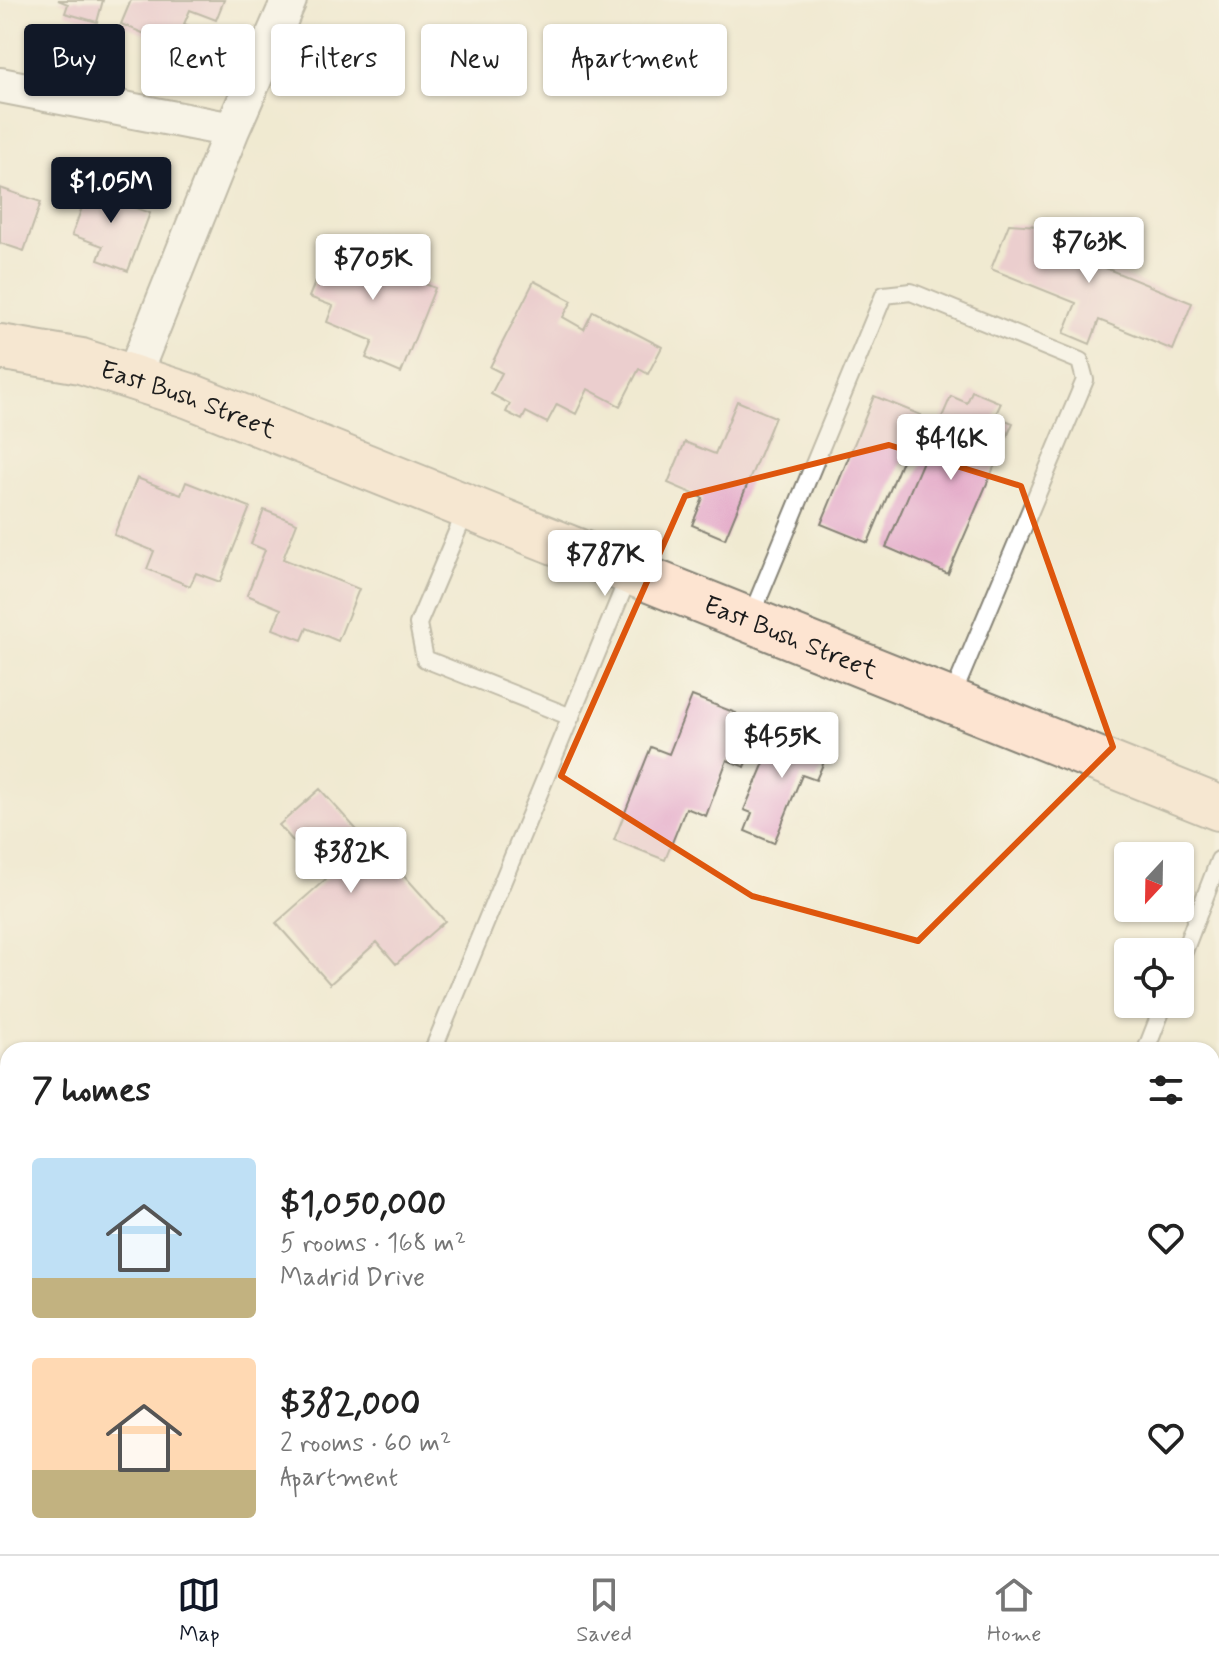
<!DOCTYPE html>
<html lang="en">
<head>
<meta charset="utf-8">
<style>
	:root { --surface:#fff; --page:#f6f6f6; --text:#222; --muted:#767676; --line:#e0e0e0; --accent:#111827 }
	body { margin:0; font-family:Mynerve,sans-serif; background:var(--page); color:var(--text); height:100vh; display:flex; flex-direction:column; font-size:30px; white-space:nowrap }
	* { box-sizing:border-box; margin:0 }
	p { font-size:26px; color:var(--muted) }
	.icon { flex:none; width:44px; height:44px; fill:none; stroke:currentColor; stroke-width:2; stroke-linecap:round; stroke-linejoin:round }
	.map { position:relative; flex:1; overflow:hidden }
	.panel { position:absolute; left:0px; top:1042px; width:1220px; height:512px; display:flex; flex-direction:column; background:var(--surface); border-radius:24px 24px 0 0; box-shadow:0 2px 6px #0004 }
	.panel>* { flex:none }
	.top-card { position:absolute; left:24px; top:24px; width:800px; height:72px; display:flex; gap:16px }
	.needle { width:52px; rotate:202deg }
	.fabs { position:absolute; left:1114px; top:842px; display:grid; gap:16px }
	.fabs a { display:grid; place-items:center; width:80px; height:80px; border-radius:8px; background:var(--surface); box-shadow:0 2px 6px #0004; font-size:40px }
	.price { position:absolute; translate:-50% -68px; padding:0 18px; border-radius:8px; background:#fff; color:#222; font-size:26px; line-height:52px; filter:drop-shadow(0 2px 4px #0008) }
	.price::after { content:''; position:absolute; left:50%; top:48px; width:24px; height:18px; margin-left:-12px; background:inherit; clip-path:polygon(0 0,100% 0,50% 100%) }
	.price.active { background:var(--accent); color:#fff }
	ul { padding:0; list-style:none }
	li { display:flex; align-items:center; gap:24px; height:200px; padding:0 32px }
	li span { display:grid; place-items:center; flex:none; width:224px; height:160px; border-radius:8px; color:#555 }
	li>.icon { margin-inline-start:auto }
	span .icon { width:96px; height:96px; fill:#fffc; stroke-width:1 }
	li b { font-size:34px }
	h2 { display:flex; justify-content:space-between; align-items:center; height:96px; padding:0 32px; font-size:34px }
	.pill { padding:0 28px; border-radius:8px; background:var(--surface); box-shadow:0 2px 6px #0004; font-size:28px; line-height:72px }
	.pill.active { background:var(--accent); color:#fff }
	.dock { display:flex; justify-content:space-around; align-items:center; height:112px; border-top:2px solid var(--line); background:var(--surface); font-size:22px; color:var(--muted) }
	.dock a { display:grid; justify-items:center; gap:4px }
	.dock .active { color:var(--accent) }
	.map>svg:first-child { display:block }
	.building { fill:#e5aecb }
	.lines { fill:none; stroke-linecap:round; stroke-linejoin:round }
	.lane-casing { stroke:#868376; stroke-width:20 }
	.street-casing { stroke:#868376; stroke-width:38 }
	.secondary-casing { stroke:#868376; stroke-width:48 }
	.lane { stroke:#fff; stroke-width:16 }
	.street { stroke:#fff; stroke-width:34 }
	.secondary { stroke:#fde4d1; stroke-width:44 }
	.marked { fill:none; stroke:#de560d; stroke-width:6; stroke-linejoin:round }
	.labels { text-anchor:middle; stroke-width:7; stroke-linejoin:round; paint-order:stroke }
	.street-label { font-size:26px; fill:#1c1c1c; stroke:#fbf7ec }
</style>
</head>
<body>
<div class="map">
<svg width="1219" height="1554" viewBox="0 0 1219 1554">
	<rect width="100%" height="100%" fill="#fbf7ec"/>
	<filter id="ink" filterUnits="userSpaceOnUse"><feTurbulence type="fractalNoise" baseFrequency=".0125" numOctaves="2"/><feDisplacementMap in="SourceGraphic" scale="16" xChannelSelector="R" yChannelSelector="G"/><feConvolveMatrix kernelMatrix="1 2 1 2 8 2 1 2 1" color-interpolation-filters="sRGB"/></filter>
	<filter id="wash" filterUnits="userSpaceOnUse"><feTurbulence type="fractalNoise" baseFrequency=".006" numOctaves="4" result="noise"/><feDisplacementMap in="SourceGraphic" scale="32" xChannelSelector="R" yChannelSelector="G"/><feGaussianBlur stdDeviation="1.8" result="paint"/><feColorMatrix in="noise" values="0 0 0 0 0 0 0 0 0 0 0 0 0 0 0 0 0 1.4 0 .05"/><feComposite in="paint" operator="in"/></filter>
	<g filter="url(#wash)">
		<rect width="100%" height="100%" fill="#f0ead1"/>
		<g id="blocks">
			<path class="building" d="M58,0H103L97,22L65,13L68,4Z
				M131,0H224L216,20L190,10L184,24L198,29L188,52L121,24Z
				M92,180L123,192L119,202L150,213L128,271L98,260L103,246L72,235Z
				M0,188L41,202L24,251L0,243Z
				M1009,224L1095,230L1083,259L1192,303L1173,350L1099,320L1090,344L1064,333L1076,303L991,269Z
				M333,239L408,270L406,276L435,288L401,373L366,358L373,341L327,322L333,306L309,297Z
				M534,281L572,301L563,317L584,329L593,311L662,347L648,374L639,369L620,406L588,389L576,414L557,404L547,423L526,412L522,420L506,412L510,404L491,394L502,373L490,367Z
				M972,391L1001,403L995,416L1013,423L948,574L886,547L951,396L967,403Z
				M874,396L921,415L868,543L821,524Z
				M737,401L775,417L725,539L692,525L703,498L668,483L685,442L715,454Z
				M137,478L181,495L186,482L250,507L220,582L196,573L190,586L147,569L154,551L114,535Z
				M264,510L297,523L283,559L359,589L338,641L307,628L302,640L273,629L281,609L247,595L265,550L251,544Z
				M692,696L736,713L731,727L757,738L745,767L727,760L706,816L686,808L665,860L614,840L651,747L669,754Z
				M780,725L831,746L816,780L802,775L774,843L745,831L752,813L744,810Z
				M320,789L373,848L377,845L445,921L396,964L377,942L330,984L276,923L326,879L279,825Z"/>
		</g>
	</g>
	<g filter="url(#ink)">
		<use href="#blocks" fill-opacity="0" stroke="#868376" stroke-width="2"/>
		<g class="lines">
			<defs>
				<path id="lane" d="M467,508L418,624L425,659L571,717
					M750,619L884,295L911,292L1080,361L1085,380L952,697
					M1180,962L1219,860
					M433,1050L630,573
					M1146,1050L1164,1004
					M1212,1291L1219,1294"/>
				<path id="street" d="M0,85L232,130
					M133,377L232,130L289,0
					M818,1554L821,1546"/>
				<g id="secondary">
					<path id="s1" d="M0,347L81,361L190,396L1219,808"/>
				</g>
			</defs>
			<use href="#lane" class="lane-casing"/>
			<use href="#street" class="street-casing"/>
			<use href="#secondary" class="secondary-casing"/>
			<use href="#lane" class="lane"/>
			<use href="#street" class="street"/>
			<use href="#secondary" class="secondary"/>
		</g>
	</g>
	<path d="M0 0H1219V1554H0ZM889,445L1021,486L1113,747L918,941L752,896L561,776L685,496Z" fill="#f0ead1" fill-opacity=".55" fill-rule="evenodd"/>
	<path class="marked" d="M889,445L1021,486L1113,747L918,941L752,896L561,776L685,496Z"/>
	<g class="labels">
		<g class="street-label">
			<text dy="9" stroke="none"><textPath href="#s1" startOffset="196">East Bush Street</textPath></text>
			<text dy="9" stroke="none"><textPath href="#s1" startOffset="844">East Bush Street</textPath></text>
		</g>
	</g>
</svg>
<div class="fabs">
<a><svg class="needle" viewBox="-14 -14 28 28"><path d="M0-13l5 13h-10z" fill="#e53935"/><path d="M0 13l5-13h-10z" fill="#767676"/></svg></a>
<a><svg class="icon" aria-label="locate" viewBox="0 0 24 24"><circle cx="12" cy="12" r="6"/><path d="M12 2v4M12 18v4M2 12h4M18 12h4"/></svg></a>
</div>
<b class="price active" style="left:111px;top:225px">$1.05M</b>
<b class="price" style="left:1089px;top:285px">$763K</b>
<b class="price" style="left:373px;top:302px">$705K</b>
<b class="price" style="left:951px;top:482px">$416K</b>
<b class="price" style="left:605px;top:598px">$787K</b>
<b class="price" style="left:782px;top:780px">$455K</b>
<b class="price" style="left:351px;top:895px">$382K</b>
<div class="top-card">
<a class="pill active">Buy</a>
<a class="pill">Rent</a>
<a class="pill">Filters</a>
<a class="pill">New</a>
<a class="pill">Apartment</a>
</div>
<section class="panel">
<h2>7 homes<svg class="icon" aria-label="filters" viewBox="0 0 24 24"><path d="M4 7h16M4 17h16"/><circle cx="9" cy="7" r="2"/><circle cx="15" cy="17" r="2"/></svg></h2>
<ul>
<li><span style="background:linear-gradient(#bfe0f5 75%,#c2b280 0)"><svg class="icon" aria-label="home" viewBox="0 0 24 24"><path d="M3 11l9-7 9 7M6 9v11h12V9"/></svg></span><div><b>$1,050,000</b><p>5 rooms · 168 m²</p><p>Madrid Drive</p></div><svg class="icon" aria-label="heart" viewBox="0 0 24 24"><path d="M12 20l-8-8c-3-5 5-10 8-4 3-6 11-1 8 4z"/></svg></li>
<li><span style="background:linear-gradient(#ffd9b3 70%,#c2b280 0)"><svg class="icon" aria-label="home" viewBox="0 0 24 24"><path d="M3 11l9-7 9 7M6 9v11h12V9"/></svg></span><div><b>$382,000</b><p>2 rooms · 60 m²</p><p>Apartment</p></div><svg class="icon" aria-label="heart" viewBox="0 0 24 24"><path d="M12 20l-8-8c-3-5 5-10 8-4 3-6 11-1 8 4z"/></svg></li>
</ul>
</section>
</div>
<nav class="dock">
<a class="active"><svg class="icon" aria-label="map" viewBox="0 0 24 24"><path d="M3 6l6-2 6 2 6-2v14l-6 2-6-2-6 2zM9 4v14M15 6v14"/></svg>Map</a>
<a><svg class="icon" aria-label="saved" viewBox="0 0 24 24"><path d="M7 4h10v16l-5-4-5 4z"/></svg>Saved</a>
<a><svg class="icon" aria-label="home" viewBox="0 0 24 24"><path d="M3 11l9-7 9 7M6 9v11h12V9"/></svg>Home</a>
</nav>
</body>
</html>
